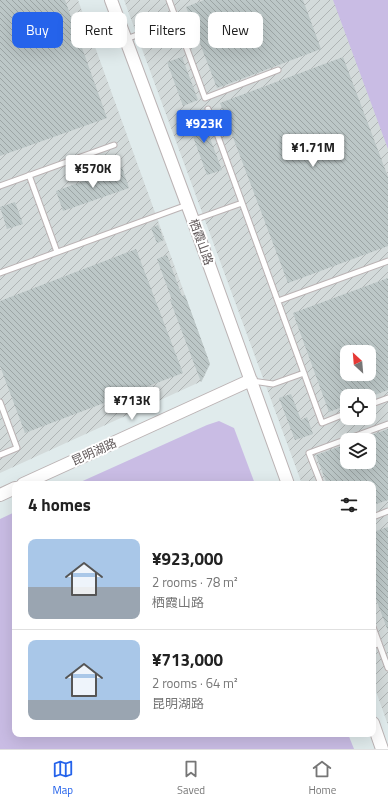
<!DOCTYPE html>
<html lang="en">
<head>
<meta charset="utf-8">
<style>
	:root { --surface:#fff; --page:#f2f2f2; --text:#222; --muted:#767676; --line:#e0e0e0; --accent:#2563eb }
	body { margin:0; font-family:"Titillium Web","Noto Sans SC",sans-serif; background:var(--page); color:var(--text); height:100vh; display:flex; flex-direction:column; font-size:15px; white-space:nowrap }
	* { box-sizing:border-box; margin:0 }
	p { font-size:13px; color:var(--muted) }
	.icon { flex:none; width:22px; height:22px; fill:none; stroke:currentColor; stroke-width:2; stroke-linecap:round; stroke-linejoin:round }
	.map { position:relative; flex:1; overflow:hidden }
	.details { position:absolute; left:12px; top:481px; width:364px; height:256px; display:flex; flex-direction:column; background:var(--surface); border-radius:8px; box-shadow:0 4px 16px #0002 }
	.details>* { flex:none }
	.banner { position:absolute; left:12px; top:12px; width:364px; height:36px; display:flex; gap:8px }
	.needle { width:26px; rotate:334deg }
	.tools { position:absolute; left:340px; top:345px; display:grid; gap:8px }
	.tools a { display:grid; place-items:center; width:36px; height:36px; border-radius:8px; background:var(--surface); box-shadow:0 4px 16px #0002; font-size:20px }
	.price { position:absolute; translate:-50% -34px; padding:0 9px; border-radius:4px; background:#fff; color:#222; font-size:13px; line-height:26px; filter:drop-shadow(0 1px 2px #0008) }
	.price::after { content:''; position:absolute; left:50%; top:24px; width:12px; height:9px; margin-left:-6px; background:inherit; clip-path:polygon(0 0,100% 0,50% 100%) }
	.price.current { background:var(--accent); color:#fff }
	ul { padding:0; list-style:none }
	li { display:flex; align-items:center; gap:12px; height:100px; padding:0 16px }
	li+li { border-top:1px solid var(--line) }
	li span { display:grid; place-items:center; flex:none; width:112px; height:80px; border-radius:8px; color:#555 }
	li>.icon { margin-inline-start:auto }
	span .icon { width:48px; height:48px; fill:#fffc; stroke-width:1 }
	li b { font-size:17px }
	h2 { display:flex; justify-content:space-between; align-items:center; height:48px; padding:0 16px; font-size:17px }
	.pill { padding:0 14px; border-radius:8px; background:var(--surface); box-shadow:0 4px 16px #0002; font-size:14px; line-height:36px }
	.pill.current { background:var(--accent); color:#fff }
	.tab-bar { display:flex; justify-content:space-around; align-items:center; height:56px; border-top:1px solid var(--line); background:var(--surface); font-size:11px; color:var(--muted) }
	.tab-bar a { display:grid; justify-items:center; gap:2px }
	.tab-bar .current { color:var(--accent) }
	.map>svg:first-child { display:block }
	.industrial { fill:url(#industrial-furrows); fill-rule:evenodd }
	.grass { fill:#c9bce4 }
	.building { fill:url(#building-back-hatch); fill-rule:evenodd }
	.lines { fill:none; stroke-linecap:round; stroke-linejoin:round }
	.service-casing { stroke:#bbb3b4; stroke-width:7 }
	.tertiary-casing { stroke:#bbb3b4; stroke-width:14 }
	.service { stroke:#fff; stroke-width:5 }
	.tertiary { stroke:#fff; stroke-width:12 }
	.labels { text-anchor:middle; stroke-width:4; stroke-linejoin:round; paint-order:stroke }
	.street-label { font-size:12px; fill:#61595a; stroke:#fff }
</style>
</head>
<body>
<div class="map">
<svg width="388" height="749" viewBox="0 0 388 749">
	<defs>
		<pattern id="industrial-furrows" width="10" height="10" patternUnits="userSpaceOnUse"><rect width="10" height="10" fill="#d3dada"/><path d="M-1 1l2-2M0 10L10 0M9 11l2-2" fill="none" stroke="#afb4b4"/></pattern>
		<pattern id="building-back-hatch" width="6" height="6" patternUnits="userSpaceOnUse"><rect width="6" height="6" fill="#bcc7c7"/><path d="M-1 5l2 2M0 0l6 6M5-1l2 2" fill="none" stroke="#9ca5a5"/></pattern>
	</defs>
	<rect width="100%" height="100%" fill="#e0ebec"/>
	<path class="industrial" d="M0,0H78L210,364L202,381L0,473Z
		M124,0H388V725L373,683V484H302ZM347,352H369V374H347ZM347,396H369V418H347ZM347,440H369V462H347Z"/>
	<path class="grass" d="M333,0H388V149Z
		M219,421L234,428L255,484H76L207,425Z
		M15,512V734H348L354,749H0V519Z"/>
	<path class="building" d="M0,0H65L107,118L0,156Z
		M204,0H303L321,49L217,88L186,7Z
		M182,57L198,100L183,106L167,62Z
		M343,57L388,177V246L288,283L220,103Z
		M200,112L222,170L207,175L186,117Z
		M122,167L129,188L63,211L56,191Z
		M15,202L23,224L7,229L0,207Z
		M158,225L164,240L157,243L151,228Z
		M136,249L183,373L25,433L0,366V301Z
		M167,255L182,296L185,295L210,364L201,382L170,300H172L157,259Z
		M388,278V390L369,397V396H347V405L329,412L293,313ZM347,352H369V374H347Z
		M291,394L301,420L307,417L313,434L295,440L279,398Z
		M388,429V500L373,505V484H327L316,455L347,444V462H369V440H358Z
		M388,527V631L373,591V532Z"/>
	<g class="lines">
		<defs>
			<path id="service" d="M169,0L205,98L278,70
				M126,39L176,21
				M208,109L322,423L347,413
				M29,175L57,252
				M0,186L114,145
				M194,220L242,203
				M0,273L187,205
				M278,301L388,261
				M252,381L273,384L304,373
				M0,402L17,448L0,455
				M369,405L388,398
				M321,484L309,453L388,424
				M373,517L388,511
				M373,627L388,668
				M373,646L379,643"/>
			<path id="tertiary" d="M111,0L193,220L288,484
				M23,484L251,380
				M0,495L15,488
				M373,723L382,749"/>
		</defs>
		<use href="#service" class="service-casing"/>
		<use href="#tertiary" class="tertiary-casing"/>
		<use href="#service" class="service"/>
		<use href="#tertiary" class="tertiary"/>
	</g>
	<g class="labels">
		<g class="street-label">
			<text transform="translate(201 242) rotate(70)" y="4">栖霞山路</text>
			<text transform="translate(94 452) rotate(-24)" y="4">昆明湖路</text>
		</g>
	</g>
</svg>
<div class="tools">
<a><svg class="needle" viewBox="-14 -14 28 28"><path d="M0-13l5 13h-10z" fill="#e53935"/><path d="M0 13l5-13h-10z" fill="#767676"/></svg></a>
<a><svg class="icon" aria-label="locate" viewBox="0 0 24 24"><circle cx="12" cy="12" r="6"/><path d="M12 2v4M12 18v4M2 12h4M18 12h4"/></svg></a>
<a><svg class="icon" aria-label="layers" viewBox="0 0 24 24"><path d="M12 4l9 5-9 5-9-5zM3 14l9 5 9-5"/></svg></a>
</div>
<b class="price current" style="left:204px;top:144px">¥923K</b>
<b class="price" style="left:313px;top:168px">¥1.71M</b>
<b class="price" style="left:93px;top:189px">¥570K</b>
<b class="price" style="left:132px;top:421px">¥713K</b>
<div class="banner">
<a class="pill current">Buy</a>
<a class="pill">Rent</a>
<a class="pill">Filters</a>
<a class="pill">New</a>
</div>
<section class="details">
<h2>4 homes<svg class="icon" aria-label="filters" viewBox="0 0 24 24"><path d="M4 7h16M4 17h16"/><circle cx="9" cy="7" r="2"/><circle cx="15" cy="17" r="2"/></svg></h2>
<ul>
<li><span style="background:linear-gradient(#a9c7e8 60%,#9aa5b1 0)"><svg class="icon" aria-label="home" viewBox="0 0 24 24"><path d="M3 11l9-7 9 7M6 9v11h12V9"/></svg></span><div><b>¥923,000</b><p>2 rooms · 78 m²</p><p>栖霞山路</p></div></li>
<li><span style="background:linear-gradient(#a9c7e8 75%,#9aa5b1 0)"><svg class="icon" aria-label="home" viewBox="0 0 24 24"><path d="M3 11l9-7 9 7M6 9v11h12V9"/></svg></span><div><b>¥713,000</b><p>2 rooms · 64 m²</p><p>昆明湖路</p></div></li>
</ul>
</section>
</div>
<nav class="tab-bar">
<a class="current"><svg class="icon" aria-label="map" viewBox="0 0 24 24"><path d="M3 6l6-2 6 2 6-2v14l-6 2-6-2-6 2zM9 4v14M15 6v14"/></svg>Map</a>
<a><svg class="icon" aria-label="saved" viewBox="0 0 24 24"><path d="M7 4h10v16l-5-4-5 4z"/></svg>Saved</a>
<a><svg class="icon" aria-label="home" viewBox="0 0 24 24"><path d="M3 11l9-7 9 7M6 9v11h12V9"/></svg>Home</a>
</nav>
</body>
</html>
